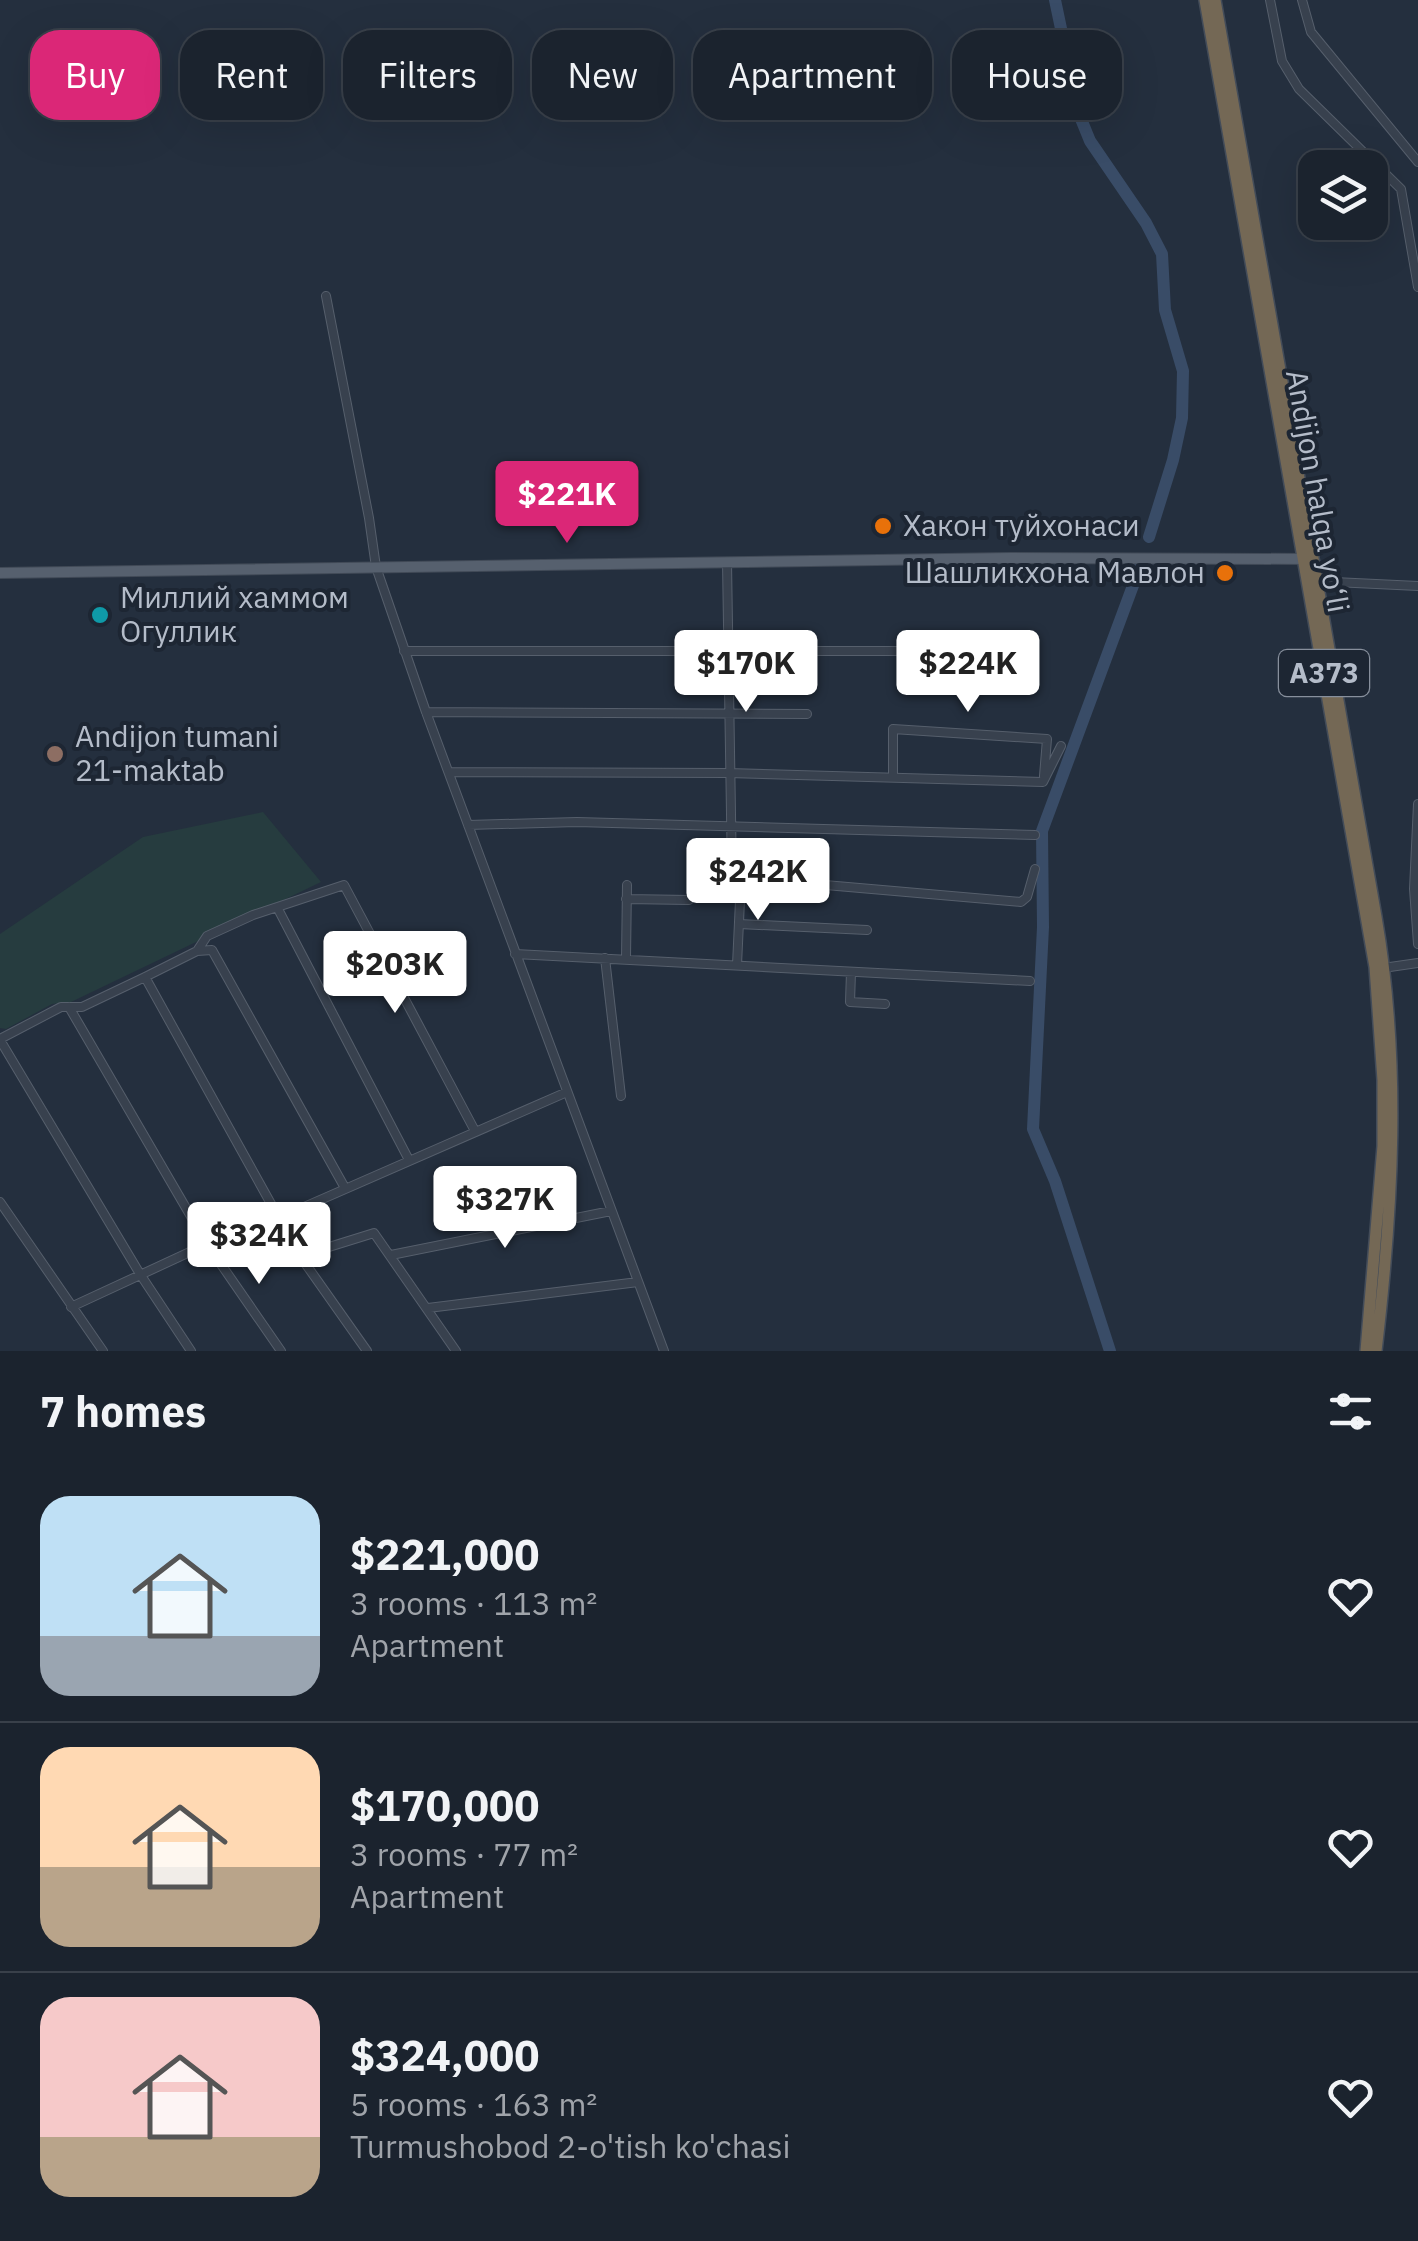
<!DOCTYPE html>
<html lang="en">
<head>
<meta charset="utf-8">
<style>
	:root { --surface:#1b232e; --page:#242b36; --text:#f1f3f6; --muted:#a0a4aa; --line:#39404a; --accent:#db2777 }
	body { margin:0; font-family:"IBM Plex Sans",sans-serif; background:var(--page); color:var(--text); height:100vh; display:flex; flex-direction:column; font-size:38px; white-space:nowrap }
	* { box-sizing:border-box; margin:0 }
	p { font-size:32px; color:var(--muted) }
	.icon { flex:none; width:55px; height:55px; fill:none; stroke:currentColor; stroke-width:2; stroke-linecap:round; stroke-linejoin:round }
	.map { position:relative; height:1351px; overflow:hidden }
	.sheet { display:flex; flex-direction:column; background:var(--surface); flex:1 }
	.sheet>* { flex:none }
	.hud { position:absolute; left:30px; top:30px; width:1360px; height:90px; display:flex; gap:20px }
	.buttons { position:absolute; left:1298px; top:150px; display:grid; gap:20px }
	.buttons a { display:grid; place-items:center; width:90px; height:90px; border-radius:20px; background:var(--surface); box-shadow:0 10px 40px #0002,0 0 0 2px var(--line); font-size:50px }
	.price { position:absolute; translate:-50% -85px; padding:0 22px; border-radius:10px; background:#fff; color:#222; font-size:32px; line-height:65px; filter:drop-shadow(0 2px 5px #0008) }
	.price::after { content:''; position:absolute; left:50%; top:60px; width:30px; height:22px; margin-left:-15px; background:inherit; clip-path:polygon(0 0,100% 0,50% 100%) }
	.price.on { background:var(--accent); color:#fff }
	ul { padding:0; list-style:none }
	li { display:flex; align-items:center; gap:30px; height:250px; padding:0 40px }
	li+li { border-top:2px solid var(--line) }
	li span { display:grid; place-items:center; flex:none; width:280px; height:200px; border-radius:30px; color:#555 }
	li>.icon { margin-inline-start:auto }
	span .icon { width:120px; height:120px; fill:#fffc; stroke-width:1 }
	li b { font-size:42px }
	h2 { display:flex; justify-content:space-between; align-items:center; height:120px; padding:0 40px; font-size:42px }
	.tag { padding:0 35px; border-radius:30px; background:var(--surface); box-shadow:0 10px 40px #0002,0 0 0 2px var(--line); font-size:35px; line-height:90px }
	.tag.on { background:var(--accent); color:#fff }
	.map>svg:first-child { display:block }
	.green { fill:#263c3f }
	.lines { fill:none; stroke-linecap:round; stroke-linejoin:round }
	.river { stroke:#394c67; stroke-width:12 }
	.minor-casing { stroke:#565f6c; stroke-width:10 }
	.major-casing { stroke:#414a57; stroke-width:12 }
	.highway-casing { stroke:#434c59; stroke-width:14 }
	.minor { stroke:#38414e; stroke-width:8 }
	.major { stroke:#56606e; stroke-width:10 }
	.highway { stroke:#746855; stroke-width:11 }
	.food-dot { fill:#e8710a; stroke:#1d2633; stroke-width:4 }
	.culture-dot { fill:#0f9aa8; stroke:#1d2633; stroke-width:4 }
	.education-dot { fill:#8d6e63; stroke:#1d2633; stroke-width:4 }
	.labels { text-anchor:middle; stroke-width:8; stroke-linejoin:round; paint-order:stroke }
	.shield { fill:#1d2633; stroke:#878f9c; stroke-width:2.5 }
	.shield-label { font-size:28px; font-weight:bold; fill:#b4bcc9 }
	.street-label { font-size:30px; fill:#b4bcc9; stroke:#1d2633 }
	.poi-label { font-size:30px; fill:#b4bcc9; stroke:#1d2633; text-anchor:start }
</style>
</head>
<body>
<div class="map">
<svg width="1418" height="1351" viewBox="0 0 1418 1351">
	<rect width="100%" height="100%" fill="#242f3e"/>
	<path class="green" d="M263,812L321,882L71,1002L52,1004L6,1029L0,1028V934L143,837Z"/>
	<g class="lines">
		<path class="river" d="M1055,0L1079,114L1090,141L1146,223L1162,254L1165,310L1183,371L1182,418L1173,460L1149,537
			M1110,1351L1055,1181L1033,1129L1043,927L1042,831L1141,564"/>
		<defs>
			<path id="minor" d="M1270,0L1282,61L1299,89L1401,189L1418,287
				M1302,0L1311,32L1418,162
				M326,296L369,518L376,567L426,712L664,1351
				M727,562L732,877L1021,902L1027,897L1035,869
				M1313,581L1418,586
				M404,651H914
				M426,712L807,714
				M449,772L728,773L1043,782L1061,746
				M893,776V729L1047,739L1044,776
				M1418,804L1414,889L1418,944
				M468,825L577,822L1035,835
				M626,899L689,900
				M278,909L409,1160
				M739,924L867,930
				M197,951L212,950L345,1188
				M515,954L1030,981
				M605,958L621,1096
				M626,958L627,885
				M737,965L741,879
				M1383,968L1418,963
				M851,972L850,1002L885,1004
				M145,977L300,1256L367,1351
				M69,1007L207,1244L281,1351
				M0,1039L61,1007H82L145,977L197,951L207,936L253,915L344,885L475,1131
				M0,1040L140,1274L191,1351
				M0,1202L103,1351
				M391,1255L611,1211
				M300,1256L374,1233L456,1351
				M71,1307L207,1244L279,1218L567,1092
				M428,1308L638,1282"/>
			<path id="major" d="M0,573L1010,558L1309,559"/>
			<path id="highway" d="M1205,0L1375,967L1383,1080V1146L1366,1351
				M1215,0L1376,917C1401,1061 1393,1208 1376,1351"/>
		</defs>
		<use href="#minor" class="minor-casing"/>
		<use href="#major" class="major-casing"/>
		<use href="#highway" class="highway-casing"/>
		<use href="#minor" class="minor"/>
		<use href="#major" class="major"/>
		<use href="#highway" class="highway"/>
	</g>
	<g class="food-dot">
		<circle cx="883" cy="526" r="10"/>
		<circle cx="1225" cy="573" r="10"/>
	</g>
	<circle class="culture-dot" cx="100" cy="615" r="10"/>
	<circle class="education-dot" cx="55" cy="754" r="10"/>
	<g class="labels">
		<rect class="shield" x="1279" y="650" width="90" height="46" rx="8"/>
		<g class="shield-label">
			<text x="1324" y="683">A373</text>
		</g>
		<g class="street-label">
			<text transform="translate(1317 491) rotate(80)" y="10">Andijon halqa yo‘li</text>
		</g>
		<g class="poi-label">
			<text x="903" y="536">Хакон туйхонаси</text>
			<text x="1205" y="583" text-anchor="end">Шашликхона Мавлон</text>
			<text x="120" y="608">Миллий хаммом<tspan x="120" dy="34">Огуллик</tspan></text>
			<text x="75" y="747">Andijon tumani<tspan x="75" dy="34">21-maktab</tspan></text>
		</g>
	</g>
</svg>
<div class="buttons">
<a><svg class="icon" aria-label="layers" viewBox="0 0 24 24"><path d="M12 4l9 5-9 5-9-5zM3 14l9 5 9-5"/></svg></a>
</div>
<b class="price on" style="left:567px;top:546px">$221K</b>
<b class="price" style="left:746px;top:715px">$170K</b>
<b class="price" style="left:968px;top:715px">$224K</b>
<b class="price" style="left:758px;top:923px">$242K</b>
<b class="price" style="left:395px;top:1016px">$203K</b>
<b class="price" style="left:505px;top:1251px">$327K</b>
<b class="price" style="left:259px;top:1287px">$324K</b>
<div class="hud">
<a class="tag on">Buy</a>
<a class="tag">Rent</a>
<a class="tag">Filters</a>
<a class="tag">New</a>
<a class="tag">Apartment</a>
<a class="tag">House</a>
</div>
</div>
<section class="sheet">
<h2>7 homes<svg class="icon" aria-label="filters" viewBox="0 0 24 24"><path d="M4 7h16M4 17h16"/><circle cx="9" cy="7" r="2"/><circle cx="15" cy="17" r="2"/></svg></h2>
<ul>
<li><span style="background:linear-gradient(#bfe0f5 70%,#9aa5b1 0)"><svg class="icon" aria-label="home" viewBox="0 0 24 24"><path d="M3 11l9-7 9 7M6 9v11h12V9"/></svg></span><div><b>$221,000</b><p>3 rooms · 113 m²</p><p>Apartment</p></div><svg class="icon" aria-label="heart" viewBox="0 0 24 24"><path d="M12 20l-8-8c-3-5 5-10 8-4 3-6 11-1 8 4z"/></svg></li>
<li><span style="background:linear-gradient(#ffd9b3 60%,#b9a48a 0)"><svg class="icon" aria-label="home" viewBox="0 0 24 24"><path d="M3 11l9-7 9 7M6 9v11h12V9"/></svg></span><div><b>$170,000</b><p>3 rooms · 77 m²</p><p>Apartment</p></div><svg class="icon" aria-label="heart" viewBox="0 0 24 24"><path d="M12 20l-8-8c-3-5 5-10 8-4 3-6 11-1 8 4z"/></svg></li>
<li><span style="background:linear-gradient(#f6c9c9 70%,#b9a48a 0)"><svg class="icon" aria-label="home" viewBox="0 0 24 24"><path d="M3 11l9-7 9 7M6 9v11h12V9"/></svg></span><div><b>$324,000</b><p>5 rooms · 163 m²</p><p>Turmushobod 2-o'tish ko'chasi</p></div><svg class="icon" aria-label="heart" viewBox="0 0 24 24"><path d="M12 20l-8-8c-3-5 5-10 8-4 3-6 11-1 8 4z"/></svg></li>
</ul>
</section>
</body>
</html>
